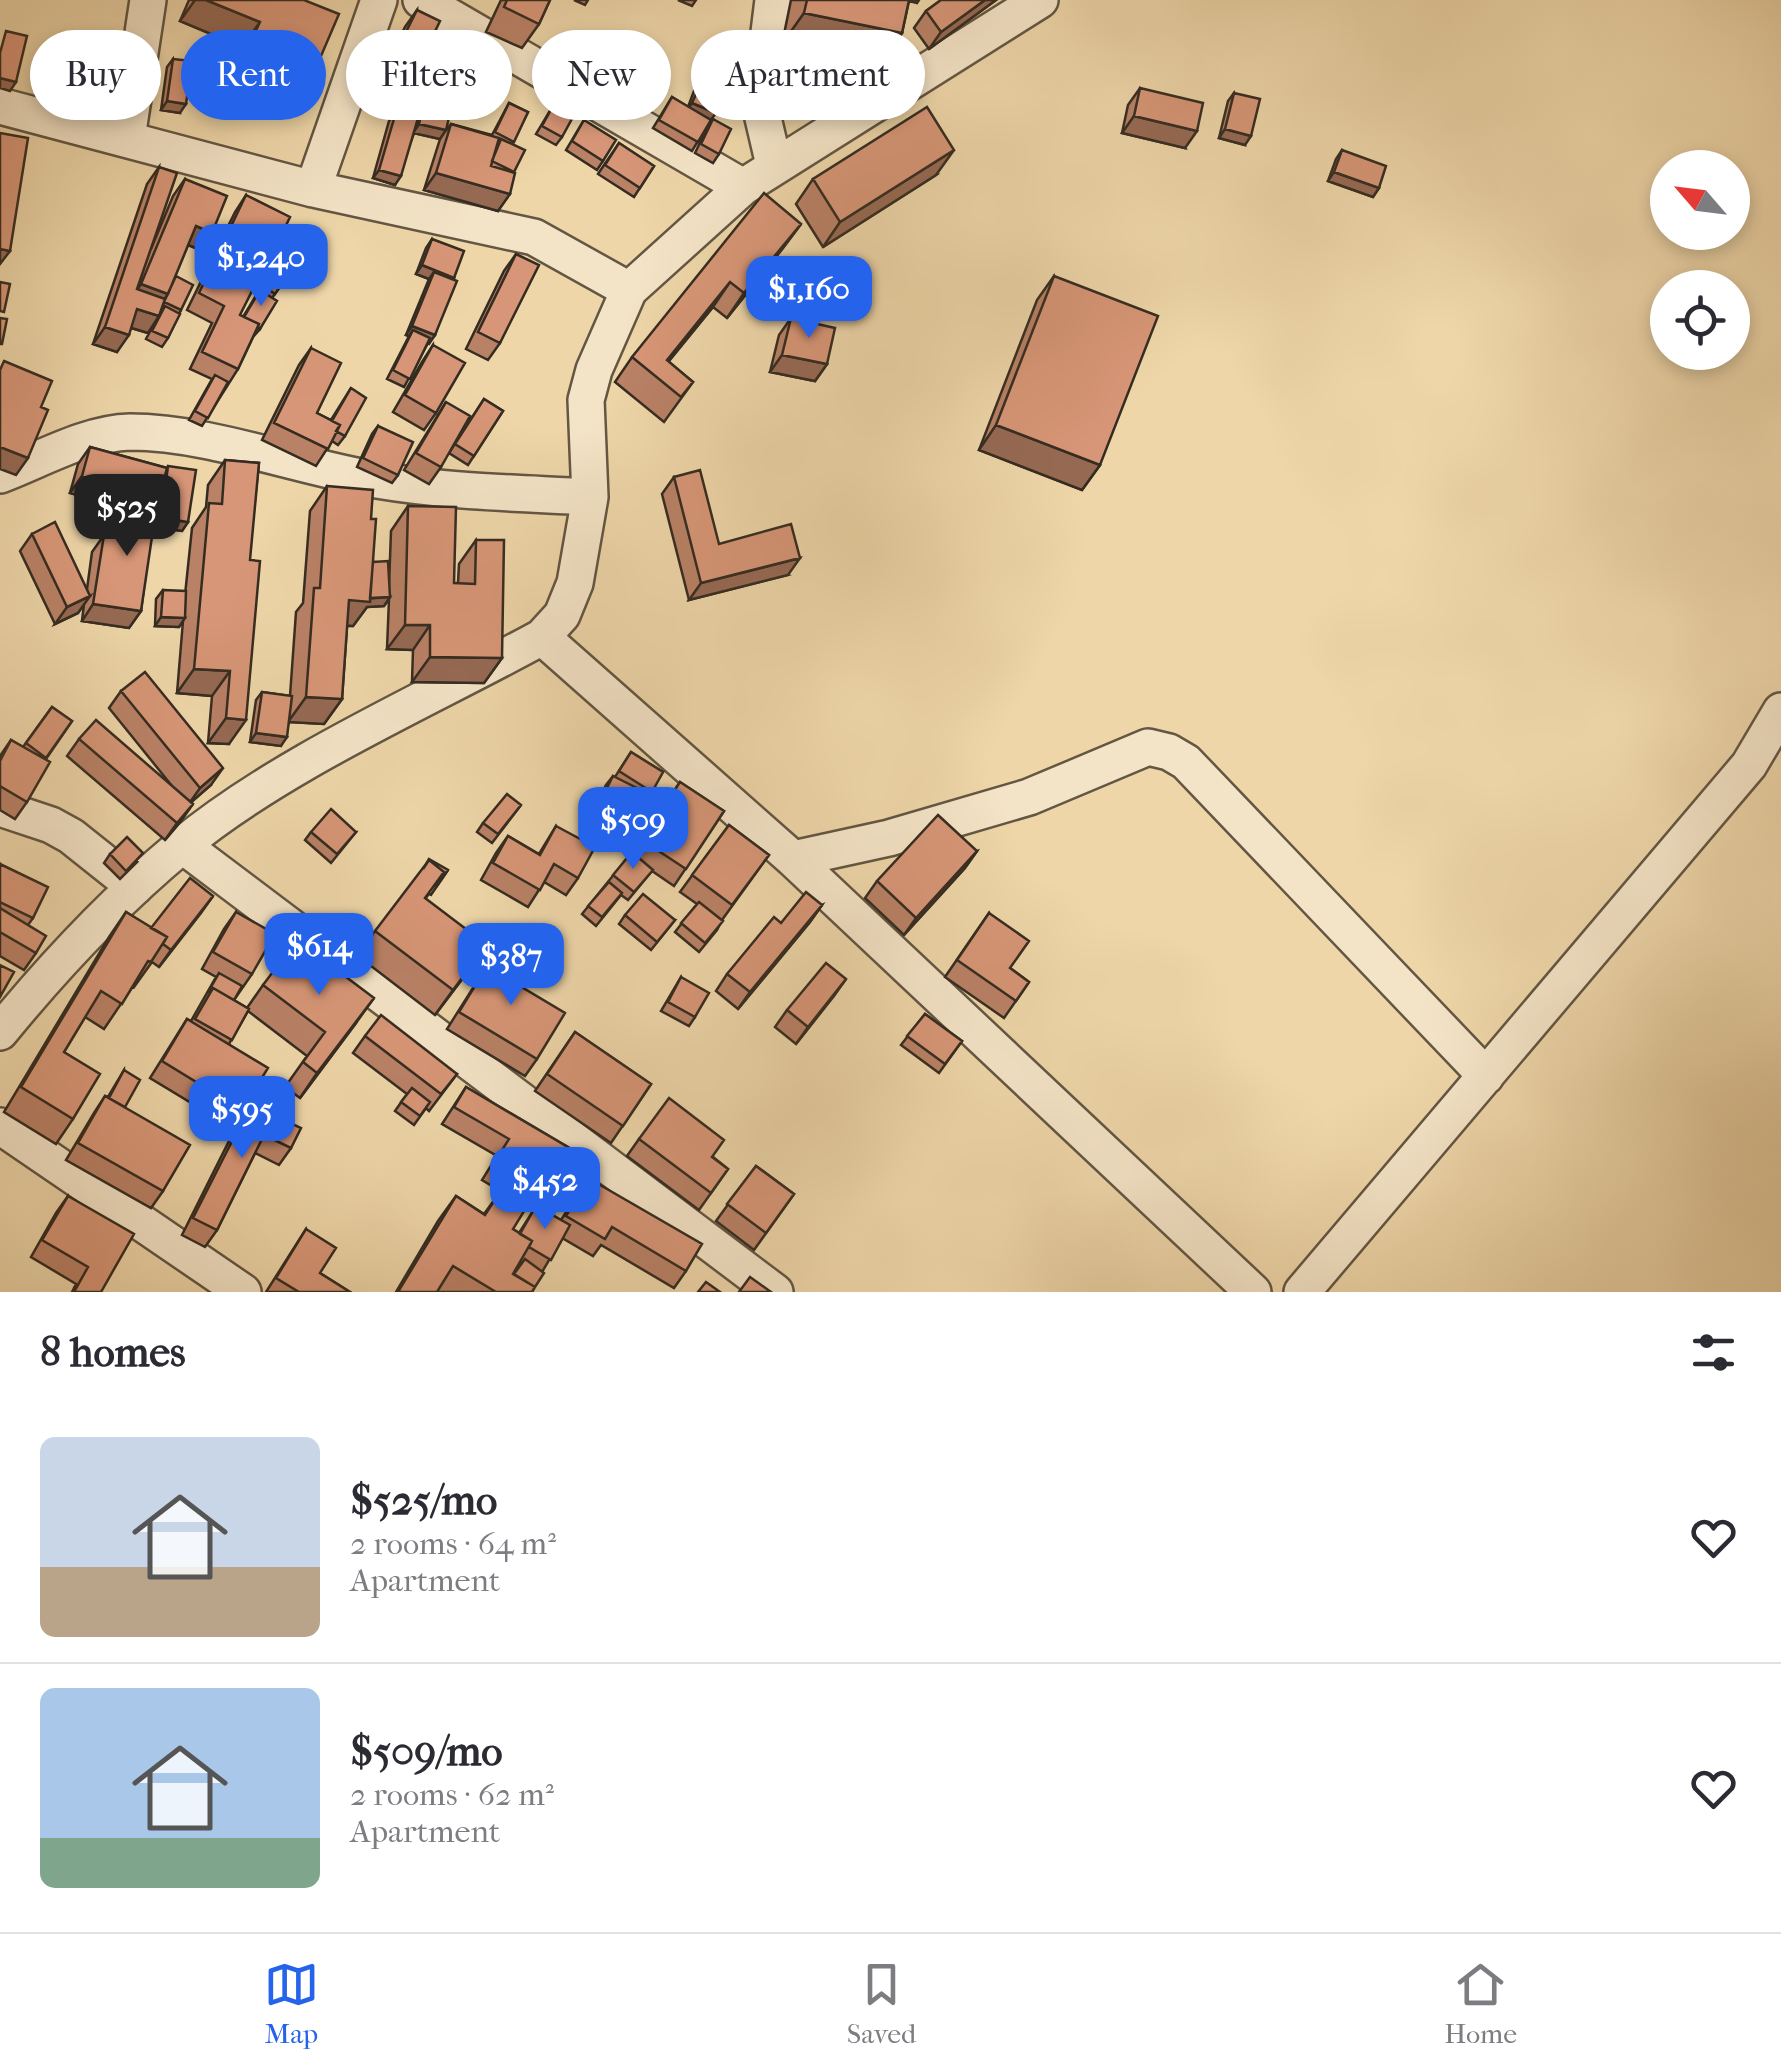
<!DOCTYPE html>
<html lang="en">
<head>
<meta charset="utf-8">
<style>
	:root { --surface:#fff; --page:#f7f7f7; --text:#2b2b33; --muted:#7c7c81; --line:#e1e1e2; --accent:#2563eb }
	body { margin:0; font-family:"IM FELL French Canon",serif; background:var(--page); color:var(--text); height:100vh; display:flex; flex-direction:column; font-size:38px; white-space:nowrap }
	* { box-sizing:border-box; margin:0 }
	p { font-size:32px; color:var(--muted) }
	.icon { flex:none; width:55px; height:55px; fill:none; stroke:currentColor; stroke-width:2; stroke-linecap:round; stroke-linejoin:round }
	.map { position:relative; height:1292px; overflow:hidden }
	.details { display:flex; flex-direction:column; background:var(--surface); flex:1 }
	.details>* { flex:none }
	.banner { position:absolute; left:30px; top:30px; width:1000px; height:90px; display:flex; gap:20px }
	.needle { width:65px; rotate:298deg }
	.controls { position:absolute; left:1650px; top:150px; display:grid; gap:20px }
	.controls a { display:grid; place-items:center; width:100px; height:100px; border-radius:50%; background:var(--surface); box-shadow:0 5px 15px #0003; font-size:50px }
	.price { position:absolute; translate:-50% -85px; padding:0 22px; border-radius:20px; background:var(--accent); color:#fff; font-size:32px; line-height:65px; filter:drop-shadow(0 2px 5px #0008) }
	.price::after { content:''; position:absolute; left:50%; top:60px; width:30px; height:22px; margin-left:-15px; background:inherit; clip-path:polygon(0 0,100% 0,50% 100%) }
	.price.active { background:#222; color:#fff }
	ul { padding:0; list-style:none }
	li { display:flex; align-items:center; gap:30px; height:250px; padding:0 40px }
	li+li { border-top:2px solid var(--line) }
	li span { display:grid; place-items:center; flex:none; width:280px; height:200px; border-radius:15px; color:#555 }
	li>.icon { margin-inline-start:auto }
	span .icon { width:120px; height:120px; fill:#fffc; stroke-width:1 }
	li b { font-size:42px }
	h2 { display:flex; justify-content:space-between; align-items:center; height:120px; padding:0 40px; font-size:42px }
	.tag { padding:0 35px; border-radius:45px; background:var(--surface); box-shadow:0 5px 15px #0003; font-size:35px; line-height:90px }
	.tag.active { background:var(--accent); color:#fff }
	.dock { display:flex; justify-content:space-around; align-items:center; height:140px; border-top:2px solid var(--line); background:var(--surface); font-size:28px; color:var(--muted) }
	.dock a { display:grid; justify-items:center; gap:5px }
	.dock .active { color:var(--accent) }
	.map>svg:first-child { display:block }
	.lines { fill:none; stroke-linecap:round; stroke-linejoin:round }
	.minor-casing { stroke:#635643; stroke-width:40 }
	.minor { stroke:#f4e4c7; stroke-width:35 }
	.wall { fill:#b98166; stroke:#352c21; stroke-width:2.5; fill-rule:evenodd }
	.shaded-wall { fill:#966953; stroke:#352c21; stroke-width:2.5 }
	.building { fill:#d79677; stroke:#352c21; stroke-width:2.5 }
</style>
</head>
<body>
<div class="map">
<svg width="1781" height="1292" viewBox="0 0 1781 1292">
	<rect width="100%" height="100%" fill="#eed6a9"/>
	<filter id="stains"><feTurbulence type="fractalNoise" baseFrequency=".002" numOctaves="4"/><feColorMatrix values="0 0 0 0 .2 0 0 0 0 .09 0 0 0 0 .02 0 0 0 .5 -.17"/></filter>
	<radialGradient id="worn" r=".72"><stop offset=".6" stop-color="#630" stop-opacity="0"/><stop offset="1" stop-color="#630" stop-opacity=".3"/></radialGradient>
	<g class="lines">
		<defs>
			<path id="minor" d="M421,0L743,187
				M773,0L760,105L774,165
				M0,106L313,189L534,237L629,290
				M127,138L148,0
				M313,189L379,0
				M0,475C40,460 86,433 130,432C209,432 298,467 377,480C447,492 519,493 590,497
				M542,637L793,859L1253,1292
				M0,808L51,825L71,836L135,887
				M182,845L775,1292
				M793,859L889,838L1029,797L1148,747L1169,752L1186,762L1486,1076
				M0,1032C54,966 114,902 180,847C281,763 427,700 542,637L562,615L575,583L590,497L586,400L594,370L629,290L743,187L1040,0
				M0,1126L243,1292
				M1302,1292L1749,765L1781,711"/>
		</defs>
		<use href="#minor" class="minor-casing"/>
		<use href="#minor" class="minor"/>
	</g>
	<path class="wall" d="M189,0H304L318,63L301,88L236,62L242,47L180,21Z
		M501,0H550L539,24L522,48L486,32Z
		M574,0H588L585,5Z
		M678,0H696L692,6Z
		M791,0H919L917,3L909,1L902,33L880,64L782,44Z
		M941,0H996L929,49L914,28L926,11Z
		M417,10L413,77L401,94L378,83L405,27Z
		M173,59L180,113L161,110L167,67Z
		M701,83L710,121L692,151L653,128L672,97L688,107L694,91Z
		M1140,88L1185,148L1122,133L1128,105Z
		M426,91L447,129L451,124L492,135L509,103L528,112L512,144L514,172L498,211L424,190L440,139L414,133L395,185L373,178L389,121L396,112L416,117L420,99Z
		M1234,93L1245,145L1219,138L1228,101Z
		M554,104L562,137L556,145L536,134Z
		M713,119L719,154L713,163L695,153L707,128Z
		M584,120L603,161L597,170L566,150Z
		M619,143L654,166L634,197L598,174Z
		M1342,150L1379,188L1373,197L1328,181L1336,159Z
		M159,167L151,249L173,196L185,179L212,233L200,250L188,245L173,281L181,310L168,338L162,347L146,339L154,324L148,333L131,328L117,352L93,344L147,184Z
		M936,175L823,247L796,204L813,179Z
		M246,195L269,261L257,278L236,268L234,270L240,315L243,317L257,294L255,292L300,227L314,237L272,298L260,329L253,337L238,369L202,426L189,420L212,379L190,369L212,323L187,310L235,212Z
		M801,224L783,248L727,318L713,307L668,362L693,382L664,422L615,382L632,357Z
		M432,239L454,278L435,335L428,343L404,387L387,379L409,336L406,335L429,279L416,274L426,248Z
		M516,254L500,343L488,360L466,349L504,271Z
		M1054,276L1100,465L1082,490L979,450L1037,300Z
		M791,318L827,364L815,381L770,372L779,335Z
		M433,345L436,413L424,430L393,412L422,362Z
		M311,348L317,413L331,420L351,388L345,436L338,445L332,441L316,466L262,440L299,365Z
		M484,399L503,411L468,465L449,453Z
		M446,402L441,467L429,484L404,470Z
		M378,426L398,475L392,483L357,467L372,434Z
		M90,447L167,468L188,522L182,531L155,527L159,496L155,503L141,611L129,628L82,621L84,604L78,613L55,624L20,551L32,534L87,589L92,552L104,535L111,536L115,515L121,507L70,493L78,464Z
		M225,460L259,463L229,744L208,743L212,696L177,693L183,621L179,627L155,626L156,599L163,590L185,595L192,528L206,507L208,485Z
		M674,477L719,544L788,575L689,600L662,494Z
		M327,486L371,519L373,562L389,586L391,531L408,506L454,583H458L459,564L476,540L502,658L484,683L412,682L413,650L387,649L389,599L384,606L367,607L353,626H347L342,699L324,724L289,722L281,746L250,742L256,700L262,692L290,696L296,612L303,603L310,511Z
		M121,691L211,785L191,802L181,821L165,840L67,756L79,739L172,786L109,708Z
		M52,707L72,721L46,759L27,802L15,819L0,810V756L11,740L23,747Z
		M631,752L663,772L646,800L637,795L618,830L591,817L606,785L613,776L615,777Z
		M680,782L724,811L674,886L652,871L628,900L621,895L596,926L582,914L632,852Z
		M521,805L492,843L477,832L483,823Z
		M729,825L769,855L722,920L717,930L699,952L675,932L697,904L680,892Z
		M556,826L578,878L566,895L544,882L528,907L481,880L496,853L508,836L539,854Z
		M311,832H356L331,863L305,840Z
		M977,851L965,868L904,935L865,898L877,881Z
		M110,854L137,862L120,879L104,863Z
		M0,864L33,918L28,925L36,953L24,970L0,956Z
		M448,870L431,895L429,894L425,899L469,970L435,1015L358,956L375,931Z
		M213,896L159,967L152,962L134,987L133,986L104,1029L85,1017L64,1052L73,1119L56,1144L4,1112L109,937L126,912L151,928Z
		M822,905L810,922L738,1009L716,991L727,974L781,923Z
		M236,912L252,974L234,1000L247,1008L263,985L356,1023L300,1098L285,1087L307,1056L248,1011L229,1044L242,1110L231,1127L150,1078L187,1019L191,1021L216,977L202,969L224,929Z
		M989,913L1010,968L1029,982L1004,1018L945,977Z
		M625,915L675,920L651,950L619,924Z
		M495,953L515,983L537,1059L525,1076L447,1029Z
		M681,977L695,1017L689,1026L661,1011Z
		M846,979L796,1044L775,1027L787,1010Z
		M925,1014L962,1041L939,1073L901,1045Z
		M575,1032L651,1084L611,1143L535,1091Z
		M365,1036L457,1074L429,1111L426,1108L414,1125L395,1111L407,1094L353,1053Z
		M124,1070L125,1107L163,1191L151,1208L66,1160L94,1113L105,1096L108,1097Z
		M466,1087L583,1156L549,1213L561,1220L588,1178L686,1271L674,1288L601,1245L593,1256L562,1238L542,1272L532,1292H396L438,1221L456,1196L484,1214L500,1192H502L482,1180L497,1156L442,1124ZM522,1204L533,1211L519,1233L513,1229L523,1206Z
		M251,1104L291,1148L279,1165L255,1153L217,1230L205,1247L182,1235L239,1121Z
		M639,1139L713,1157L728,1169L699,1210L627,1156Z
		M756,1166L794,1194L754,1250L716,1221Z
		M68,1196L101,1292H72L76,1284L31,1257L56,1213Z
		M306,1229L320,1273L350,1292H266Z"/>
	<path class="shaded-wall" d="M195,0H206L260,22L242,47L180,21Z
		M985,0H996L929,49L941,32Z
		M804,13L902,33L880,64L782,44Z
		M253,37L318,63L301,88L236,62Z
		M0,78L16,82L10,91L0,88Z
		M167,101L186,104L180,113L161,110Z
		M692,103L716,113L710,121L686,112Z
		M1134,116L1197,131L1185,148L1122,133Z
		M419,124L446,130L440,139L413,133Z
		M1225,129L1251,136L1245,145L1219,138Z
		M954,150L936,175L823,247L840,222Z
		M379,170L401,176L395,185L373,178Z
		M1334,172L1379,188L1373,197L1328,181Z
		M436,173L510,194L498,211L424,190Z
		M801,224L783,248L727,318L744,293Z
		M196,226L212,233L200,250L184,243Z
		M0,249L10,251L0,264Z
		M422,265L454,278L448,286L434,272L429,279L416,274Z
		M730,282L713,307L656,377L667,360Z
		M141,284L168,294L156,311L130,301Z
		M137,309L159,316L148,333L125,326Z
		M412,326L435,335L429,344L410,336L413,330L409,336L406,335Z
		M105,327L129,335L117,352L93,344Z
		M782,355L827,364L815,381L770,372Z
		M996,425L1100,465L1082,490L979,450Z
		M0,447L28,458L16,475L0,469Z
		M82,476L159,497L147,514L127,498L121,507L70,493Z
		M161,518L188,522L182,531L155,527Z
		M800,558L788,575L689,600L701,583Z
		M90,596L78,613L55,624L67,607Z
		M390,597L384,606L367,607L353,626L332,625L349,600Z
		M93,604L141,611L129,628L82,621Z
		M161,617L185,618L179,627L155,626Z
		M405,625H430L413,650L387,649Z
		M430,657L502,658L484,683L412,682Z
		M194,669L230,671L212,696L177,693Z
		M306,697L342,699L324,724L288,722Z
		M226,718L246,720L229,744L208,743Z
		M256,733L287,737L281,746L250,742Z
		M223,768L211,785L188,805L200,788Z
		M193,804L181,821L165,840L177,823Z
		M977,851L965,868L904,935L916,918Z
		M213,896L201,913L159,967L171,950Z
		M822,905L810,922L738,1009L750,992Z
		M487,945L469,970L435,1015L453,990Z
		M846,979L834,996L796,1044L808,1027Z
		M374,998L356,1023L300,1098L317,1073Z"/>
	<path class="building" d="M206,0H304L339,14L318,63L253,37L260,22Z
		M507,0H550L539,24L504,7Z
		M807,0H909L902,33L804,13Z
		M941,0H985L941,32L926,11Z
		M417,10L440,21L413,77L389,66Z
		M6,31L27,36L16,82L0,78V53Z
		M173,59L192,61L186,104L167,101Z
		M701,83L725,92L716,113L692,103Z
		M1140,88L1203,103L1197,131L1134,116Z
		M426,91L454,97L446,130L419,124Z
		M1234,93L1260,99L1251,136L1225,129Z
		M672,97L711,120L698,142L659,120Z
		M509,103L528,112L514,142L495,132Z
		M554,104L574,115L562,137L542,126Z
		M927,107L954,150L840,222L813,179Z
		M396,112L418,118L401,176L379,170Z
		M713,119L731,129L719,154L701,144Z
		M584,120L616,140L603,161L572,141Z
		M451,124L499,138L491,166L515,173L510,194L436,173Z
		M0,133L28,138L10,251L0,249Z
		M501,139L525,150L514,172L492,161Z
		M619,143L654,166L640,188L605,165Z
		M1342,150L1386,166L1379,188L1334,172Z
		M159,167L177,173L137,289L165,299L159,316L137,309L129,335L105,327Z
		M185,179L227,196L212,233L196,226L168,294L141,284Z
		M764,193L801,224L744,293L730,282L667,360L693,382L681,397L632,357Z
		M246,195L290,217L269,261L245,249L234,270L257,281L240,315L259,324L238,369L202,352L224,306L199,293Z
		M300,227L314,237L275,294L261,284Z
		M432,239L464,251L454,278L422,265Z
		M516,254L539,265L500,343L478,332Z
		M434,272L457,281L435,335L412,326Z
		M176,276L193,285L181,310L164,302Z
		M1054,276L1158,316L1100,465L996,425Z
		M0,282L10,284L4,312L0,311Z
		M260,290L277,301L260,329L258,327L259,324L244,317Z
		M165,306L180,314L168,338L152,331Z
		M0,318L7,319L2,344H0Z
		M791,318L835,328L827,364L782,355Z
		M413,330L430,338L410,379L393,370Z
		M433,345L465,363L436,413L405,395Z
		M311,348L341,363L317,413L340,425L328,449L274,423Z
		M4,361L52,381L41,407L48,410L28,458L0,447V370Z
		M215,375L228,382L208,418L195,411Z
		M351,388L366,398L345,436L336,431L340,425L332,421Z
		M484,399L503,411L474,456L455,444Z
		M446,402L470,416L441,467L416,453Z
		M378,426L413,442L398,475L363,458Z
		M90,447L167,468L159,497L82,476Z
		M225,460L259,463L250,560L260,561L246,720L226,718L230,671L194,669L209,503L222,504Z
		M168,466L196,470L188,522L161,518Z
		M700,470L719,544L791,524L800,558L701,583L674,477Z
		M327,486L373,490L371,519H376L370,602L349,600L342,699L306,697L314,588H320Z
		M127,498L157,503L141,611L93,604L104,535L120,538Z
		M408,506L456,507L454,583L475,584L476,540H504L502,658L430,657V625H405Z
		M55,522L90,596L67,607L32,534Z
		M388,561L390,597L370,598L373,562Z
		M163,590L186,591L185,618L161,617Z
		M145,672L223,768L200,788L121,691Z
		M262,692L292,696L287,737L256,733Z
		M52,707L72,721L46,758L26,743Z
		M96,720L193,804L177,823L79,739Z
		M11,740L50,762L27,802L0,786V761Z
		M631,752L663,772L652,792L619,771Z
		M613,776L639,789L624,821L597,808Z
		M680,782L724,811L686,869L642,840Z
		M507,794L521,805L498,834L483,823Z
		M331,809L356,832L337,854L311,832Z
		M938,815L977,851L916,918L877,881Z
		M729,825L769,855L732,905L692,875Z
		M556,826L595,847L578,878L554,864L540,890L493,863L508,836L540,855Z
		M127,837L143,853L126,871L110,854Z
		M632,852L653,870L634,892L613,875Z
		M429,859L448,870L437,886L435,885L444,872L429,860L423,869Z
		M429,860L444,872L425,898L487,945L453,990L375,931Z
		M0,864L48,887L33,918L0,902Z
		M190,878L213,896L171,950L163,944L167,937L151,928Z
		M609,882L622,893L602,917L588,906Z
		M806,892L822,905L750,992L727,974L774,917L781,923Z
		M643,894L675,920L657,942L625,915Z
		M699,902L723,921L705,943L681,923Z
		M0,908L46,936L36,953L0,932Z
		M126,912L167,937L151,962L148,961L122,1004L101,991L64,1052L100,1074L73,1119L21,1087Z
		M236,912L275,934L252,974L213,952Z
		M989,913L1029,941L1010,968L1029,982L1016,1001L957,960Z
		M297,940L374,998L317,1073L303,1062L325,1032L263,985Z
		M495,953L523,970L515,983L565,1013L537,1059L459,1012Z
		M826,963L846,979L808,1027L787,1010Z
		M0,965L14,972L0,997Z
		M219,973L242,986L234,1000L213,988L210,993L208,992Z
		M681,977L709,993L695,1017L668,1002Z
		M213,988L249,1009L232,1040L195,1019Z
		M925,1014L962,1041L945,1064L907,1036Z
		M381,1015L457,1074L441,1094L365,1036Z
		M187,1019L268,1068L242,1110L162,1061Z
		M575,1032L651,1084L623,1126L547,1074Z
		M124,1070L140,1080L125,1107L109,1098Z
		M466,1087L583,1156L557,1201L494,1163L509,1139L454,1107Z
		M412,1088L430,1102L420,1116L401,1102Z
		M105,1096L190,1145L163,1191L78,1143Z
		M669,1098L724,1140L712,1157L728,1169L711,1193L639,1139Z
		M251,1104L301,1128L291,1148L264,1135L217,1230L193,1218Z
		M756,1166L794,1194L766,1233L727,1204Z
		M588,1178L702,1244L686,1271L612,1227L605,1239L566,1216Z
		M503,1190L524,1205L523,1206L501,1193Z
		M500,1192L526,1208L513,1229L532,1241L513,1274L535,1287L532,1292H496L453,1266L437,1292H398L456,1196L485,1215Z
		M68,1196L134,1234L101,1292H74L88,1267L42,1240Z
		M536,1206L570,1225L551,1260L529,1247L532,1241L520,1234Z
		M306,1229L336,1248L320,1273L350,1292H299L276,1278Z
		M525,1259L544,1273L535,1287L514,1274Z
		M750,1277L771,1292H739Z
		M706,1282L720,1292H698Z"/>
	<rect width="100%" height="100%" filter="url(#stains)"/>
	<rect width="100%" height="100%" fill="url(#worn)"/>
</svg>
<div class="controls">
<a><svg class="needle" viewBox="-14 -14 28 28"><path d="M0-13l5 13h-10z" fill="#e53935"/><path d="M0 13l5-13h-10z" fill="#7c7c81"/></svg></a>
<a><svg class="icon" aria-label="locate" viewBox="0 0 24 24"><circle cx="12" cy="12" r="6"/><path d="M12 2v4M12 18v4M2 12h4M18 12h4"/></svg></a>
</div>
<b class="price" style="left:261px;top:309px">$1,240</b>
<b class="price" style="left:809px;top:341px">$1,160</b>
<b class="price active" style="left:127px;top:559px">$525</b>
<b class="price" style="left:633px;top:872px">$509</b>
<b class="price" style="left:319px;top:998px">$614</b>
<b class="price" style="left:511px;top:1008px">$387</b>
<b class="price" style="left:242px;top:1161px">$595</b>
<b class="price" style="left:545px;top:1232px">$452</b>
<div class="banner">
<a class="tag">Buy</a>
<a class="tag active">Rent</a>
<a class="tag">Filters</a>
<a class="tag">New</a>
<a class="tag">Apartment</a>
</div>
</div>
<section class="details">
<h2>8 homes<svg class="icon" aria-label="filters" viewBox="0 0 24 24"><path d="M4 7h16M4 17h16"/><circle cx="9" cy="7" r="2"/><circle cx="15" cy="17" r="2"/></svg></h2>
<ul>
<li><span style="background:linear-gradient(#c9d6e8 65%,#b9a48a 0)"><svg class="icon" aria-label="home" viewBox="0 0 24 24"><path d="M3 11l9-7 9 7M6 9v11h12V9"/></svg></span><div><b>$525/mo</b><p>2 rooms · 64 m²</p><p>Apartment</p></div><svg class="icon" aria-label="heart" viewBox="0 0 24 24"><path d="M12 20l-8-8c-3-5 5-10 8-4 3-6 11-1 8 4z"/></svg></li>
<li><span style="background:linear-gradient(#a9c7e8 75%,#7fa58c 0)"><svg class="icon" aria-label="home" viewBox="0 0 24 24"><path d="M3 11l9-7 9 7M6 9v11h12V9"/></svg></span><div><b>$509/mo</b><p>2 rooms · 62 m²</p><p>Apartment</p></div><svg class="icon" aria-label="heart" viewBox="0 0 24 24"><path d="M12 20l-8-8c-3-5 5-10 8-4 3-6 11-1 8 4z"/></svg></li>
</ul>
</section>
<nav class="dock">
<a class="active"><svg class="icon" aria-label="map" viewBox="0 0 24 24"><path d="M3 6l6-2 6 2 6-2v14l-6 2-6-2-6 2zM9 4v14M15 6v14"/></svg>Map</a>
<a><svg class="icon" aria-label="saved" viewBox="0 0 24 24"><path d="M7 4h10v16l-5-4-5 4z"/></svg>Saved</a>
<a><svg class="icon" aria-label="home" viewBox="0 0 24 24"><path d="M3 11l9-7 9 7M6 9v11h12V9"/></svg>Home</a>
</nav>
</body>
</html>
